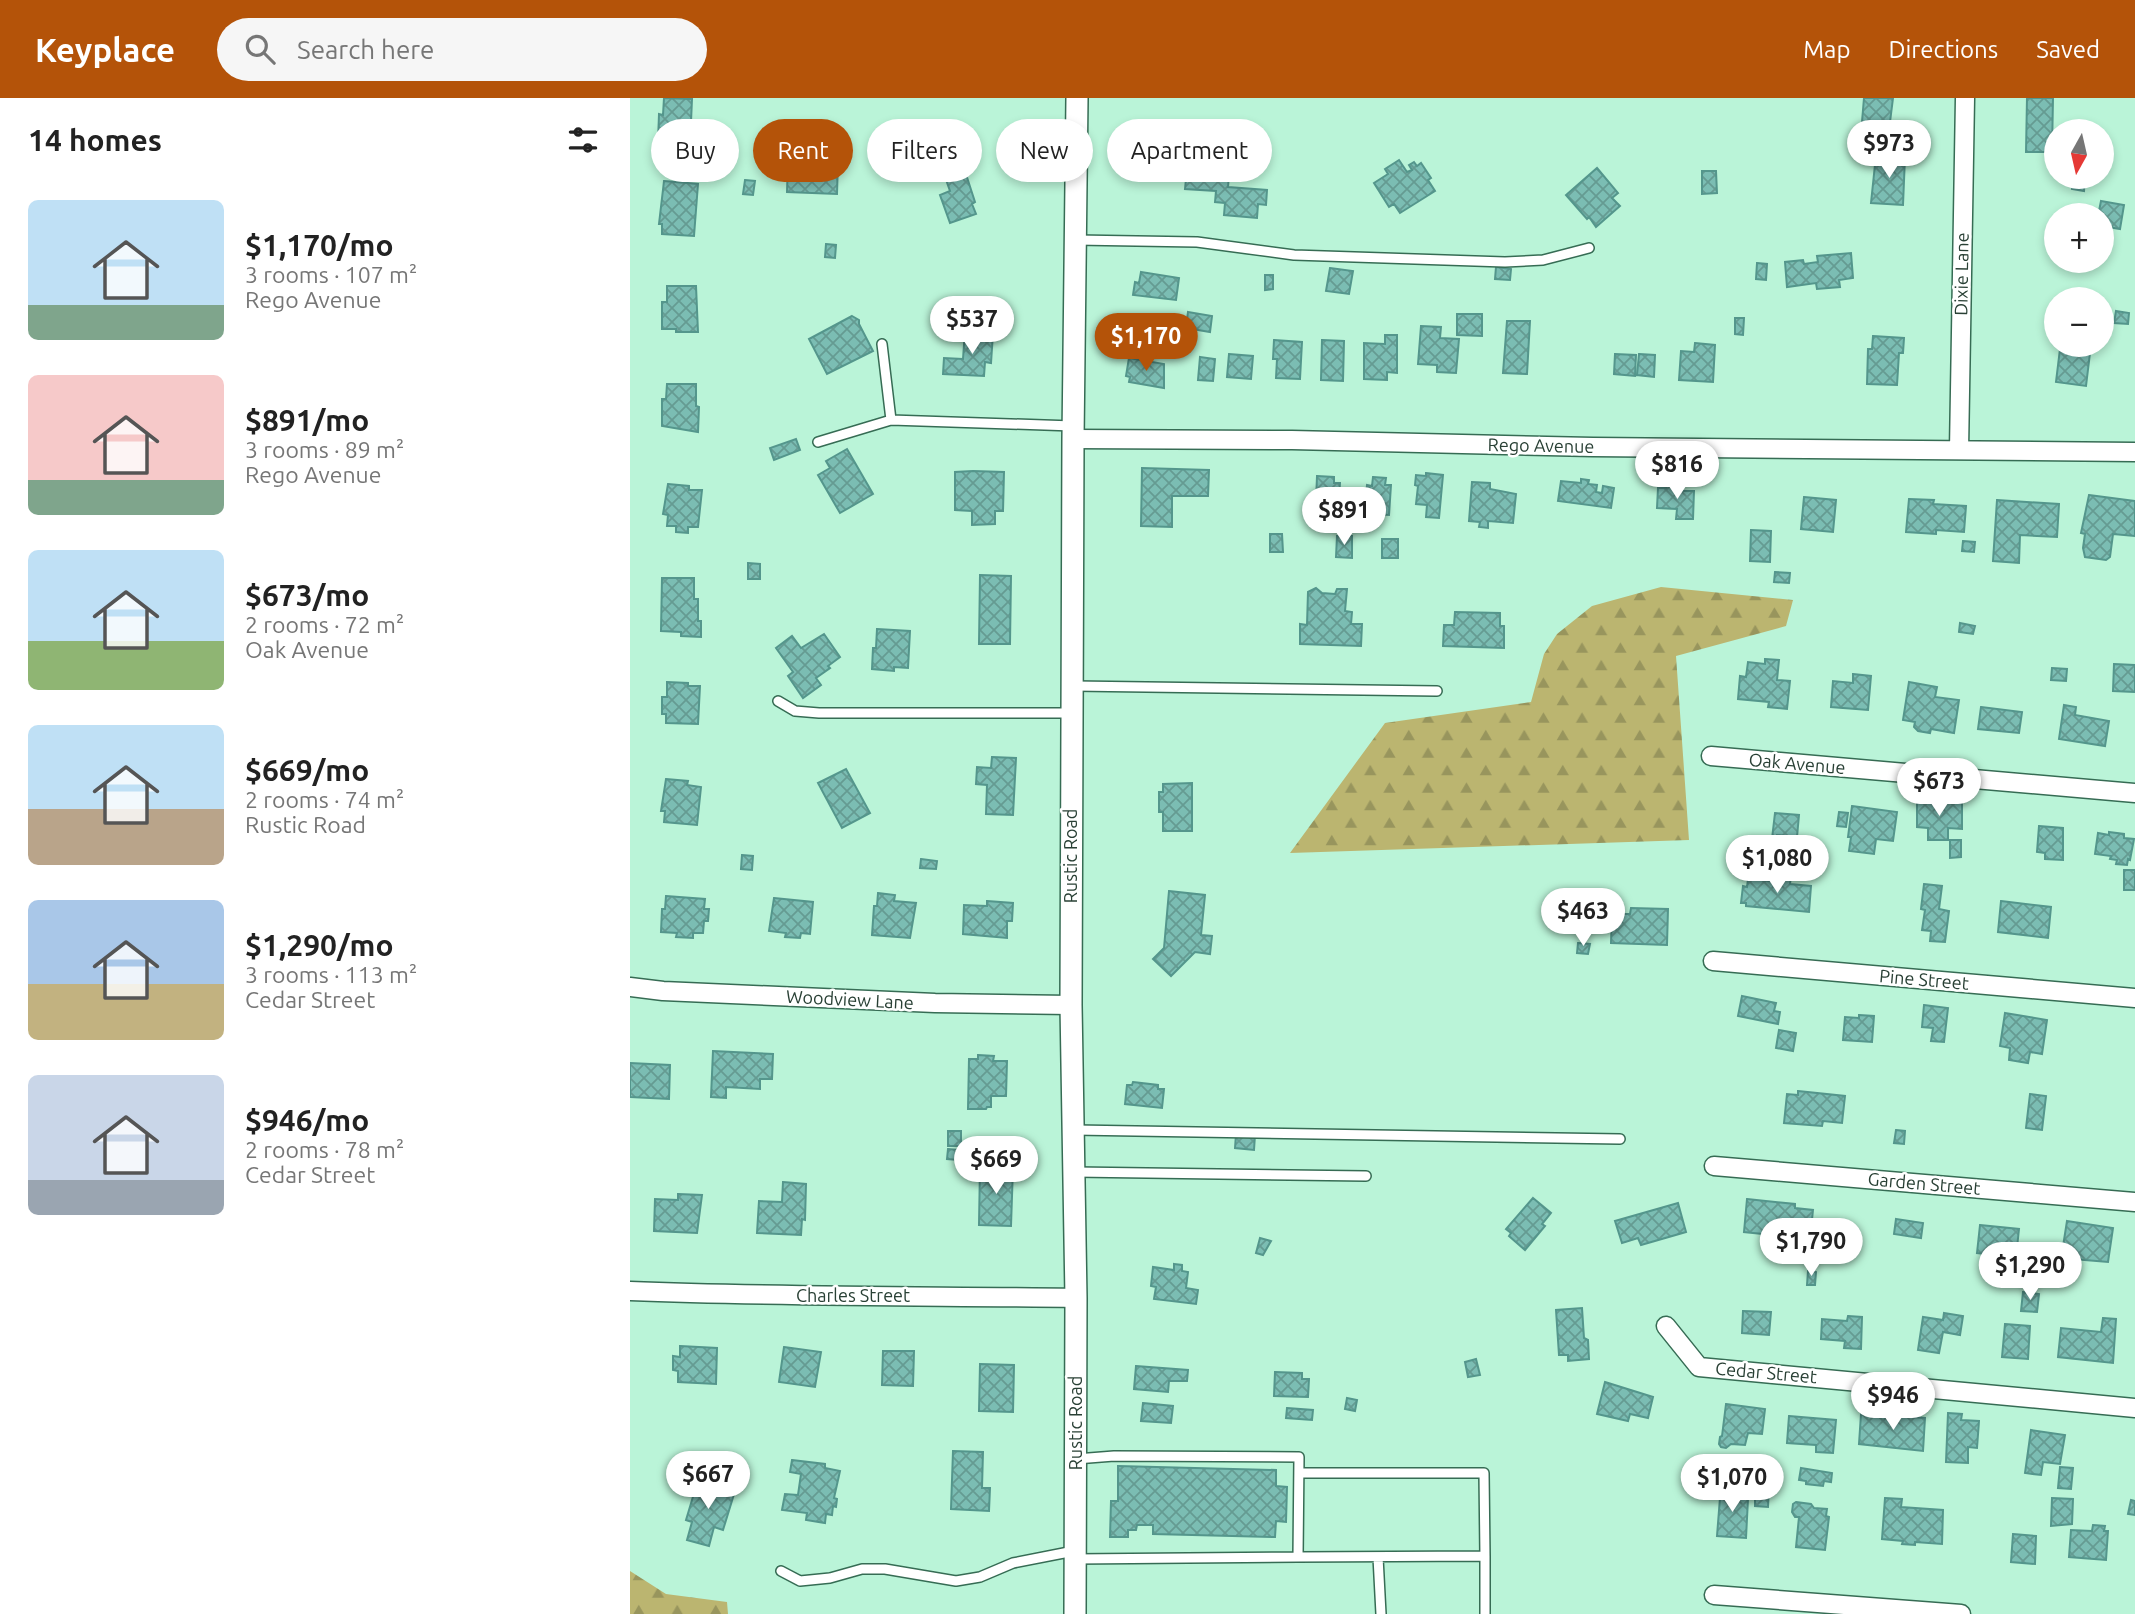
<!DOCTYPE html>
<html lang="en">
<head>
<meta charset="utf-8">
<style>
	:root { --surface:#fff; --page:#f6f6f6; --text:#222; --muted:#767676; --accent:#b45309 }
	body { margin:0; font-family:Ubuntu,sans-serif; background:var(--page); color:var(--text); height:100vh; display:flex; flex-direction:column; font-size:26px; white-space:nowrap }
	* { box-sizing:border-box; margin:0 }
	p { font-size:23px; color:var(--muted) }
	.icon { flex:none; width:38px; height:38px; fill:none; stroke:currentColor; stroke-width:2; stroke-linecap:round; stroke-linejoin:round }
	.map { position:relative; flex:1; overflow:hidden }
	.side { display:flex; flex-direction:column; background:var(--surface); width:630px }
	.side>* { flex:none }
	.guide { position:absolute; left:21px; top:21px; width:665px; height:63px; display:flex; gap:14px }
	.needle { width:46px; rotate:188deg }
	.controls { position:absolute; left:1414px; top:21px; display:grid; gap:14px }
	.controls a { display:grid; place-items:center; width:70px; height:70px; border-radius:50%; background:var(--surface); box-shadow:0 4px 10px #0003; font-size:35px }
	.price { position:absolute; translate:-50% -60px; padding:0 16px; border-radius:24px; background:#fff; color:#222; font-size:23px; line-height:46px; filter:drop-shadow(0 2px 4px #0008) }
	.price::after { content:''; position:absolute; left:50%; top:42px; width:21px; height:16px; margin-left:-10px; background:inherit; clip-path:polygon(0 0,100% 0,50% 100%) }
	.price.selected { background:var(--accent); color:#fff }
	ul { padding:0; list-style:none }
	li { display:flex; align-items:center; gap:21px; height:175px; padding:0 28px }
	li span { display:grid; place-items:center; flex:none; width:196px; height:140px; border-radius:10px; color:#555 }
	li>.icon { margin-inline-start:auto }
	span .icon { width:84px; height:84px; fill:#fffc; stroke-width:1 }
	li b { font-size:30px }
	h2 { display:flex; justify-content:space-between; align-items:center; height:84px; padding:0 28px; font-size:30px }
	.tag { padding:0 24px; border-radius:32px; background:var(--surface); box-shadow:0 4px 10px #0003; font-size:24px; line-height:63px }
	.tag.selected { background:var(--accent); color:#fff }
	header { display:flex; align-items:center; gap:42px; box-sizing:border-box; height:98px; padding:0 35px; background:var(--accent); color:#fff }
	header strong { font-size:33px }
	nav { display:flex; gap:38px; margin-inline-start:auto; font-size:24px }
	.search { width:490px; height:63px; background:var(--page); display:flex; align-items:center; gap:18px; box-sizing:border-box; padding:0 24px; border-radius:38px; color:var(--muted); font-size:26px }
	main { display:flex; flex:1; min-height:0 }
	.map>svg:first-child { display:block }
	.forest { fill:url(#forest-firs) }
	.building { fill:url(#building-cross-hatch); stroke:#54968c; stroke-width:2 }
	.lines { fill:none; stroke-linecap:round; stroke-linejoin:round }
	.service-casing { stroke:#366c54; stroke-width:12 }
	.minor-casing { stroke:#366c54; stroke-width:21 }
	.tertiary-casing { stroke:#366c54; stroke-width:24 }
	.service { stroke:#fff; stroke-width:9 }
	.minor { stroke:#fff; stroke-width:18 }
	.tertiary { stroke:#fff; stroke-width:21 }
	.labels { text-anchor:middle; stroke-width:5; stroke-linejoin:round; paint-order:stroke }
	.street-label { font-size:18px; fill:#294035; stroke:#fff }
</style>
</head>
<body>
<header>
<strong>Keyplace</strong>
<div class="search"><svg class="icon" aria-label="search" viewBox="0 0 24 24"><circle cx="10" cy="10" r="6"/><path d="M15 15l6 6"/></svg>Search here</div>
<nav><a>Map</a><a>Directions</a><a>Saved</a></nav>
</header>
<main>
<section class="side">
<h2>14 homes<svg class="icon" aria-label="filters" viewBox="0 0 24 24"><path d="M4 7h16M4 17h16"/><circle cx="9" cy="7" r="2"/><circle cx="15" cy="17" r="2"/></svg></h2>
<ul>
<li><span style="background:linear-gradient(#bfe0f5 75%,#7fa58c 0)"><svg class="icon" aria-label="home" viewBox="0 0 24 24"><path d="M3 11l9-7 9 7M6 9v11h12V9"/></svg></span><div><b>$1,170/mo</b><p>3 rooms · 107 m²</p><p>Rego Avenue</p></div></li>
<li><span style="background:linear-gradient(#f6c9c9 75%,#7fa58c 0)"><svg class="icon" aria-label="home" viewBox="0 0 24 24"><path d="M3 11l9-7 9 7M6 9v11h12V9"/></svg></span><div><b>$891/mo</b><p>3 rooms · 89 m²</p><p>Rego Avenue</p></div></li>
<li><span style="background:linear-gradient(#bfe0f5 65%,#8fb573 0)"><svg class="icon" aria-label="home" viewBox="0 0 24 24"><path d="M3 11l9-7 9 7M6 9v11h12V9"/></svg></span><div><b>$673/mo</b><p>2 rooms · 72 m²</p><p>Oak Avenue</p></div></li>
<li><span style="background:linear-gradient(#bfe0f5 60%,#b9a48a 0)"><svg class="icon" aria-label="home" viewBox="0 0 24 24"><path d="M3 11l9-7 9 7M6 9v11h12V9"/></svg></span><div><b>$669/mo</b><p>2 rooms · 74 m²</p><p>Rustic Road</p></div></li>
<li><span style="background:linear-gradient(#a9c7e8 60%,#c2b280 0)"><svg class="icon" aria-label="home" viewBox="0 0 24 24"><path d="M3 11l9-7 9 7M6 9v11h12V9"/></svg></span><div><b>$1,290/mo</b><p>3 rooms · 113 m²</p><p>Cedar Street</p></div></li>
<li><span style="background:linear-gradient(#c9d6e8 75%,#9aa5b1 0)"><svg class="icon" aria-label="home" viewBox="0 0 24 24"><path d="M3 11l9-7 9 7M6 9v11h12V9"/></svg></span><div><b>$946/mo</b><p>2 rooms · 78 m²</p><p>Cedar Street</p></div></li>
</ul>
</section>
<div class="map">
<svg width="1505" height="1516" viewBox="0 0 1505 1516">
	<defs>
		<pattern id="forest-firs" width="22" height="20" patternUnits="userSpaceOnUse" patternTransform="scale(1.75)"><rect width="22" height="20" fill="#bbb570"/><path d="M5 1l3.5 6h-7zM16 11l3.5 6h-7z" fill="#98955d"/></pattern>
		<pattern id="building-cross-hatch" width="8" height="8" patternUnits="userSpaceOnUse" patternTransform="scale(1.75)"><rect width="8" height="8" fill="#7bbdb3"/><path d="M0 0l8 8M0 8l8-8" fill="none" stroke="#659b92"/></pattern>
	</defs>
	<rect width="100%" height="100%" fill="#baf4d8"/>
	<path class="forest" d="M1031,489L1163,502L1156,528L1046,558L1059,742L660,755L755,625L901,604L914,556L927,536L962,508Z
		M0,1473L36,1496L97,1504L98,1516H0Z"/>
	<path class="building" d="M34,0L62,1L61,24L75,25L74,49L28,44L29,16L33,17Z
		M1234,0H1263L1259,32L1239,30L1240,25L1232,24Z
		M1397,0H1423L1422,54H1396Z
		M303,47L304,62H295L294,48Z
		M559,51L592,54L591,65H600L598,89L637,92L636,107L628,106L627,120L594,117L595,105L585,104L586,93L555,91Z
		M1246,57L1275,59L1273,107L1241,105Z
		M177,58H190V62H208L207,96L157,94L158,63H177Z
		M769,62L777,74L782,72L779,67L784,64L787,68L791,65L801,80L798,82L805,93L770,115L764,106L759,109L744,85L758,76L755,71Z
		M334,70L345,104L342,106L346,116L320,125L310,97L320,93L314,76Z
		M967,70L988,95L982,100L990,108L966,129L959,119L957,121L936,97Z
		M1072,73H1086L1087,95L1072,96Z
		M1444,80L1455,82L1454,93L1442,91Z
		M115,82L125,83L123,97L113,96Z
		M34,83L68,86L64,138L32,136V126H29Z
		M1471,103L1494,107L1490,131L1472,128V117H1457L1458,111L1469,113Z
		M196,146L206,147L205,160L195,159Z
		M1221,155L1223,180L1209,182L1210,189L1187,191L1186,185L1157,189L1155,164L1173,162L1174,166L1188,164L1187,158Z
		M1127,165L1137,166L1136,182L1126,181Z
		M866,169L881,171L880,182L865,181Z
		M700,170L723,173L719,196L696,193Z
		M511,174L549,180L546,202L503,197L505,184L509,185Z
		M635,177H643V191L635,192Z
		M37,188H66L68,234H46V231H32V204H37Z
		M1486,213L1499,215L1498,226L1484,225Z
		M558,214L582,218L580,234L556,230Z
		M827,216H852V238L827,237Z
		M222,218L229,222V226L243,253L197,276L179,241Z
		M508,218L534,221L532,244L505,240Z
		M1105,220H1114L1113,237L1105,236Z
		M877,223H900L897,276L873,275Z
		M791,228L811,229L810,240L829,241L826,275L807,274V267L788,266Z
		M335,233L363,235L361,265L355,264L354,278L313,276L314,260L333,261Z
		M755,237H767V275L757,274V282L734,281V245L755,246Z
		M1243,238L1274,240L1273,255H1269L1267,287L1237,286L1238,251H1242Z
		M644,242L672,244L670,281L646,280L647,261H643Z
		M692,242L714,243L713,283L691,282Z
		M1065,245L1085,247L1083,284L1049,282L1051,253L1064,254Z
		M1437,247H1456L1455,254L1460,255L1456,288L1426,284L1430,251L1437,252Z
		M599,256L623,258L621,281L597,279Z
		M985,256L1006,257L1005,278L984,276Z
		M1009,256L1025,257L1024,279L1007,277Z
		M570,259L585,261L583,283L568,282Z
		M499,260L534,266V290L499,284L500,279L496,278Z
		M37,286H66V308L69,309L68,334L32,328V301H36Z
		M166,341L170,352L144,362L140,350Z
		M217,351L243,396L210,415L188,377L200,370L196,363Z
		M512,370L579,372L578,398H542V429L511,428Z
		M343,373L374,374L373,413H365V426L342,427V413L325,412V374Z
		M796,375L813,377L809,420L796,419L797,407L786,406L788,388L785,387L786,377L796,378Z
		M687,378L704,379V385H710L709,399H715L713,426L696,425L698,405L686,404Z
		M743,379L756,380L755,387H761L759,417L743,416L744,407H735L737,387L742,388Z
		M951,381L959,382L958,386L967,387L966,394L972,395L973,388L984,390L981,410L928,403L931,383L951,385Z
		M842,384L860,385V391L886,396L883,425L858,423V430L849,429L850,424L839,423Z
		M38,386L59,388V392H72L68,429H58V435L46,434V428H37L38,417L33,416Z
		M1037,387L1051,388V393H1064L1063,421H1046L1047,411L1027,410L1028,390H1036Z
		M1459,397L1505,403V438L1483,436L1480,459L1476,462L1455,459L1453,450L1455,436L1451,435Z
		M1174,399L1206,402L1203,434L1171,431Z
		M1279,401L1304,402L1303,406L1336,408L1334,434L1306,432V436L1276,434Z
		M1367,402L1429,406L1427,439L1390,437L1389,465L1363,463Z
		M1121,432L1141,433L1140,464L1120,463Z
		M640,436H652L653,454H640Z
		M707,438H722V460L706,459Z
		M752,441H768V460H752Z
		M1333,443L1345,444L1344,454L1332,453Z
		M118,465L130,466V481H118Z
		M1145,474L1160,475L1159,485L1144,484Z
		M350,477L381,478L380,546H349Z
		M32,480H64V501H68V523H71V539L51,538V534L31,533Z
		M686,490L692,495L705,496L707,491H717L715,513L722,514L721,526H732L731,548L670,546V526L677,527L678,494Z
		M825,514L870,515V528H874V550L813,548L814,527H824Z
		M1330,525L1345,528L1343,536L1329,534Z
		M247,531L280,533L278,570L264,569V573L242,571L243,550H246Z
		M194,536L210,559L198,568L200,570L186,580L191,587L173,600L158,578L163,574L146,550L162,538L171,550Z
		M1135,561L1149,562L1147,582L1160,583L1157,611L1138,609L1139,604L1108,601L1110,578L1116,579L1118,564L1135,566Z
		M1484,566L1505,567V594L1483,593Z
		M1422,570L1437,571L1436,583L1421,582Z
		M1223,576L1241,578L1238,612L1201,609L1203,583L1223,585Z
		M37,584L58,585V588H70L68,626L36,625V616H32V599H37Z
		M1279,584L1307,589L1305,599L1329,602L1324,635L1301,631L1300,635L1288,633L1284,629L1285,624L1273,622Z
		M1434,607L1446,609L1445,617L1479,623L1475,648L1429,641Z
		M1351,609L1392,614L1389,635L1348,631Z
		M362,659L386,660L383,717L356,716L357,687L346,686L347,669L361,670Z
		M216,671L240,715L212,730L188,685Z
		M36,681L58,683L57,687L71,689L67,727L34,724L35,713H31Z
		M562,685V733H533V714H529V694H533V686Z
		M1287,703H1332V731L1318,730V742H1298V730L1287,729Z
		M1222,708L1267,714L1263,743L1246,741L1244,756L1219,753L1221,739H1218Z
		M1209,714L1218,715L1216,729L1207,728Z
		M1145,715L1169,717L1167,739L1147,737V742L1142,741Z
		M1409,728L1433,730V762L1415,761V755L1407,754Z
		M1479,734L1494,736V740L1504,741L1500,762L1498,761L1497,767L1486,766L1487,762L1480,761L1481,758L1465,756L1468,735L1479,737Z
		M1320,742H1331V759L1320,760Z
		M112,757L123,758L122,772L111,771Z
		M291,761L307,763L306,771L290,770Z
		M1494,772H1505V792H1494Z
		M1152,777L1161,778L1160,786L1181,788L1179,814L1116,808V805H1111L1113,788L1117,789L1118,781L1152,784Z
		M1294,786L1312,788L1309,811L1319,813L1315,844L1300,843L1301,833L1292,832L1295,812L1291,811Z
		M539,793L575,797L571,837L582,838L580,856L565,854L541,878L523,861L534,850Z
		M248,795L265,797L264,803L286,805L280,840L242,837L244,808H247Z
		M36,798L75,801L74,811H79L78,823H74L73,835H63V840L46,839L47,835L31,834L32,811H35Z
		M144,800L183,804L180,836L171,835L170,840L155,839L156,835L139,833Z
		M357,803L383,805L382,823H377V840L333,836L334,807L357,808Z
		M1371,803L1421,809L1418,840L1368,834Z
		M1001,810L1038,811L1037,847L981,845L982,816H1000Z
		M948,845L960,846L958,856L947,855Z
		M1112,898L1146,905L1144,913L1150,914L1148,926L1108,918Z
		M1294,907L1318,910L1314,944L1301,943L1303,930L1292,929Z
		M1375,915L1417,922L1412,956L1400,954L1398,965L1379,962L1380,950L1370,948Z
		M1229,917L1244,918L1242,944L1213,942L1215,919L1229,920Z
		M1149,932L1166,935L1163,953L1146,950Z
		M83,953L143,956L142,981H130V991L96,989V1000L81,999Z
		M348,957L364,958L363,963H377L376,998H361V1009H357L356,1011H338L339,961H348Z
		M0,965L40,967L39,1001L0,999Z
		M503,984L528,987V991H534L532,1010L495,1006L497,987H502Z
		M1168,993L1215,998L1212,1025L1193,1023L1192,1028L1154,1025L1157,996L1168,997Z
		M1400,996L1416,998L1412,1032L1396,1030Z
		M1266,1032L1275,1033L1274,1046L1264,1045Z
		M318,1033H331V1048H318Z
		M606,1036L625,1037L624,1052L605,1050Z
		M318,1051L328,1052V1062L317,1061Z
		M350,1068L383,1069L381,1128L349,1127Z
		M153,1084L176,1086L175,1122L172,1121L171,1137L127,1135L129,1103L152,1104Z
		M48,1096L72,1097L67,1135L24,1133L25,1101L48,1102Z
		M903,1100L921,1115L912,1126L915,1128L895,1152L879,1138L881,1135L876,1131Z
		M1117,1101L1165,1106V1110L1183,1112L1180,1141L1114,1134Z
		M1048,1105L1056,1134L1011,1147L1008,1140L992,1145L985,1123Z
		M1266,1121L1293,1125L1291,1140L1264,1136Z
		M1437,1123L1483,1130L1478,1164L1443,1161V1157L1432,1155Z
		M1350,1127L1389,1131L1386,1159L1347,1155Z
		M630,1140L641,1143L633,1157L626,1155Z
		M544,1166L552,1167V1173L558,1174L556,1190L568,1192L566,1206L524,1201L526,1189L521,1188L523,1169L544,1172Z
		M1178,1173L1186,1174L1185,1187H1177Z
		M1393,1194L1409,1196L1407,1214L1391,1213Z
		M952,1210L954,1240L958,1242L959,1261L938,1263V1257H929L926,1212Z
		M1113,1213L1141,1214L1139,1237L1112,1235Z
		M1314,1215L1333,1218L1330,1237L1313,1234L1309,1255L1288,1252L1293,1219L1313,1222Z
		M1218,1218L1232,1219L1231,1251L1214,1250L1215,1243L1191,1241L1192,1221L1217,1223Z
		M1473,1220L1486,1221L1483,1265L1428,1259L1431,1230L1471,1234Z
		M1375,1226L1400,1228L1398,1261L1372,1259Z
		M50,1248L87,1250L86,1286L48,1284V1273L43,1272V1258L50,1259Z
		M154,1249L191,1254L185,1289L149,1284Z
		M253,1253H284L283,1288L252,1287Z
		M846,1261L850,1277L838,1279L835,1264Z
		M350,1266L384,1267L383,1314L349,1313Z
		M506,1268L558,1272L557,1283H539L538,1294L504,1291Z
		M645,1274L672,1275V1281H679L678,1299L644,1298Z
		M975,1284L1023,1299L1018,1320L1000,1316L998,1323L967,1316Z
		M717,1300L727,1302L725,1313L715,1311Z
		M513,1305L543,1308L541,1325L511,1323Z
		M1096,1306L1135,1311L1132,1336L1118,1335L1115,1347L1101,1346L1096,1350L1091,1349L1089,1346L1090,1339L1092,1338Z
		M657,1310L683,1312L682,1322L656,1320Z
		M1318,1315L1332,1316L1331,1322L1349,1323L1347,1350L1338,1349V1365L1316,1364Z
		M1231,1316L1295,1320L1293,1353L1229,1346Z
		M1159,1318L1206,1322L1203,1355L1186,1354V1347L1157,1345Z
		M1401,1332L1435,1337L1430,1366L1413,1364L1411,1377L1395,1375Z
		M323,1353L353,1354L352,1390H360L359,1413L321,1411Z
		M162,1362L195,1366V1370L210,1373L204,1400L207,1401L206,1409L203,1408L202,1417L196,1416L195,1425L176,1422L177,1415L152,1412L155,1396L168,1397L171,1376L160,1374Z
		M488,1368L646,1372V1388L657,1389L656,1424L646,1423L645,1439L523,1436V1427H507L506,1432H498V1439H480L481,1403H488Z
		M1430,1369L1443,1370L1441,1391L1428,1390Z
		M1171,1370L1202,1375L1201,1384L1194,1383L1193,1388L1176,1386V1383L1169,1382Z
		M68,1382L105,1393L93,1432L84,1429L79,1448L57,1442L62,1424L56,1422Z
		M1091,1387H1107L1106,1400L1118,1401L1116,1440L1087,1438Z
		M1118,1388L1139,1389L1138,1409L1125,1408V1401L1117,1400Z
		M1255,1400L1272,1401L1271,1409L1313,1412L1312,1446L1285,1444V1447L1272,1446L1273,1443L1252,1441Z
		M1422,1400L1443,1401L1442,1426L1421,1428Z
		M1501,1402L1505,1403V1417L1498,1416Z
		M1166,1404L1181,1406L1184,1410L1197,1411L1196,1418L1199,1419L1195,1452L1166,1449L1169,1419H1165L1162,1414L1163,1406Z
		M1463,1427L1475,1428L1474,1433H1478L1476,1462L1439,1459L1441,1432L1462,1433Z
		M1383,1436L1406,1438L1405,1466L1381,1464Z"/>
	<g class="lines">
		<defs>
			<path id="service" d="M446,142L567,144L664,157L875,164L913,162L959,150
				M252,246L261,322L443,328
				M188,344L261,322
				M444,588L807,593
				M148,603L165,613L189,615H442
				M445,1032L990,1041
				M445,1074L736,1078
				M669,1375H854L855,1458
				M668,1459L855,1458V1516
				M748,1459L751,1516
				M445,1461L668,1459L669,1359L484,1358L446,1361
				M151,1473L170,1483L200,1480L232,1471H255L326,1483L350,1479L383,1465L444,1453"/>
			<path id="minor" d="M443,341L662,342L963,349L1505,354
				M1329,352L1335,0
				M1081,658L1505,695
				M1083,863L1505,900
				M0,889L33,893L305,905L441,907
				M1084,1068L1505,1104
				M0,1193C149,1199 297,1198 446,1200
				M1036,1228L1069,1269L1505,1310
				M1084,1497L1331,1516"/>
			<path id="tertiary" d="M445,1516L446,1200L441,907L443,341L447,0"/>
		</defs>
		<use href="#service" class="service-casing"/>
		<use href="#minor" class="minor-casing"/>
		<use href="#tertiary" class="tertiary-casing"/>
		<use href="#service" class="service"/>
		<use href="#minor" class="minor"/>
		<use href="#tertiary" class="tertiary"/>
	</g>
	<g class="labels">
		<g class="street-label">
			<text transform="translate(1332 176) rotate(-89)" y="6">Dixie Lane</text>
			<text transform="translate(911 348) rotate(1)" y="6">Rego Avenue</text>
			<text transform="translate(1167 666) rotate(5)" y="6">Oak Avenue</text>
			<text transform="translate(441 758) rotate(-90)" y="6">Rustic Road</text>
			<text transform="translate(1294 882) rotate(5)" y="6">Pine Street</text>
			<text transform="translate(220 902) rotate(3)" y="6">Woodview Lane</text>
			<text transform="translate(1294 1086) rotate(5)" y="6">Garden Street</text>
			<text x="223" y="1204">Charles Street</text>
			<text transform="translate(1136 1275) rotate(5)" y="6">Cedar Street</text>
			<text transform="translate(446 1325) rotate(-90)" y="6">Rustic Road</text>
		</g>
	</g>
</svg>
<div class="controls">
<a><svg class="needle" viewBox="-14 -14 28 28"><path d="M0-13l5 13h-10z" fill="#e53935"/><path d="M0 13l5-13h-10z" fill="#767676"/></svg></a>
<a>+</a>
<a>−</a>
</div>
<b class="price" style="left:1259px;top:82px">$973</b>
<b class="price" style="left:342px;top:258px">$537</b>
<b class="price selected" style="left:516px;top:275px">$1,170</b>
<b class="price" style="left:1047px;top:403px">$816</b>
<b class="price" style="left:714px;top:449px">$891</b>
<b class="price" style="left:1309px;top:720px">$673</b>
<b class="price" style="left:1147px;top:797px">$1,080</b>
<b class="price" style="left:953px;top:850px">$463</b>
<b class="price" style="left:366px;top:1098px">$669</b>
<b class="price" style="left:1181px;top:1180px">$1,790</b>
<b class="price" style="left:1400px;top:1204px">$1,290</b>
<b class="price" style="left:1263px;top:1334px">$946</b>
<b class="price" style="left:78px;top:1413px">$667</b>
<b class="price" style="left:1102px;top:1416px">$1,070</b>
<div class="guide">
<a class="tag">Buy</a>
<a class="tag selected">Rent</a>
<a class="tag">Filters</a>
<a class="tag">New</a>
<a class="tag">Apartment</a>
</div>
</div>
</main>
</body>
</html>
